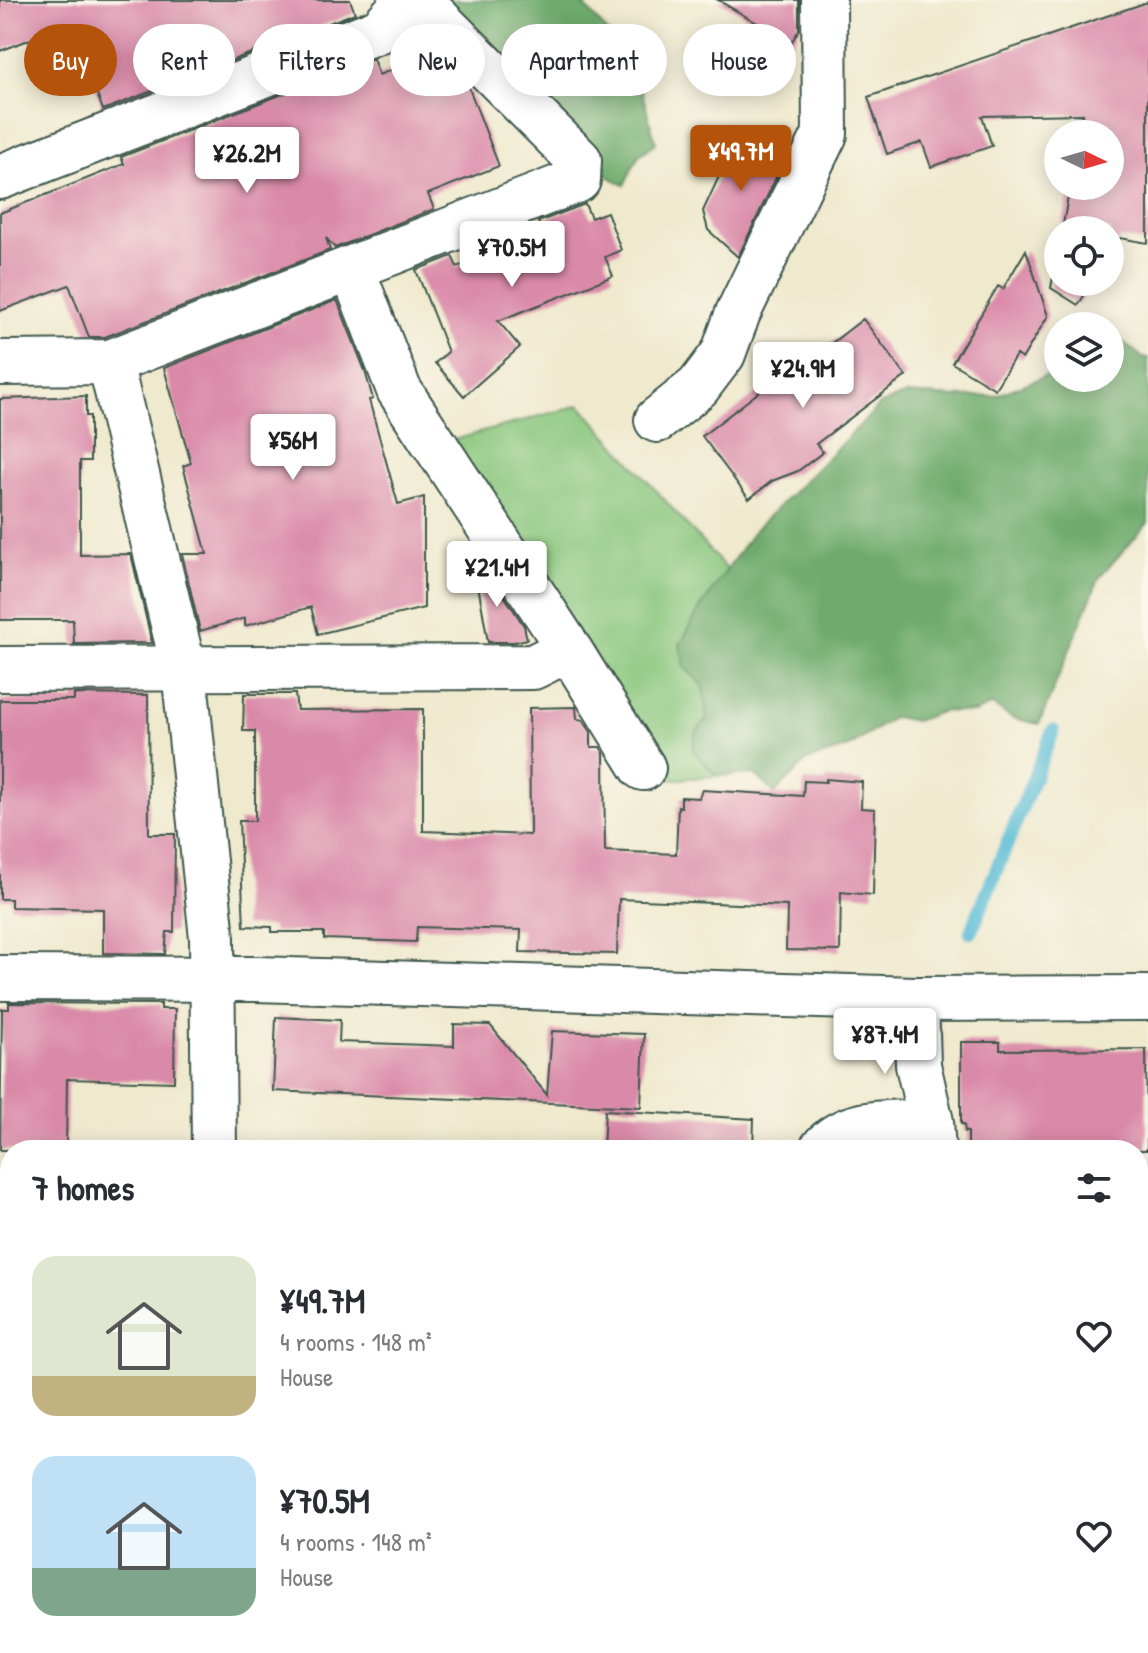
<!DOCTYPE html>
<html lang="en">
<head>
<meta charset="utf-8">
<style>
	:root { --surface:#fff; --page:#f7f7f7; --text:#2b2b33; --muted:#7c7c81; --accent:#b45309 }
	body { margin:0; font-family:"Patrick Hand",sans-serif; background:var(--page); color:var(--text); height:100vh; display:flex; flex-direction:column; font-size:30px; white-space:nowrap }
	* { box-sizing:border-box; margin:0 }
	p { font-size:26px; color:var(--muted) }
	.icon { flex:none; width:44px; height:44px; fill:none; stroke:currentColor; stroke-width:2; stroke-linecap:round; stroke-linejoin:round }
	.map { position:relative; flex:1; overflow:hidden }
	.sheet { position:absolute; left:0px; top:1140px; width:1148px; height:514px; display:flex; flex-direction:column; background:var(--surface); border-radius:32px 32px 0 0; box-shadow:0 4px 20px #0003 }
	.sheet>* { flex:none }
	.guide { position:absolute; left:24px; top:24px; width:1100px; height:72px; display:flex; gap:16px }
	.needle { width:52px; rotate:95deg }
	.tools { position:absolute; left:1044px; top:120px; display:grid; gap:16px }
	.tools a { display:grid; place-items:center; width:80px; height:80px; border-radius:50%; background:var(--surface); box-shadow:0 4px 20px #0003; font-size:40px }
	.price { position:absolute; translate:-50% -68px; padding:0 18px; border-radius:8px; background:#fff; color:#222; font-size:26px; line-height:52px; filter:drop-shadow(0 2px 4px #0008) }
	.price::after { content:''; position:absolute; left:50%; top:48px; width:24px; height:18px; margin-left:-12px; background:inherit; clip-path:polygon(0 0,100% 0,50% 100%) }
	.price.active { background:var(--accent); color:#fff }
	ul { padding:0; list-style:none }
	li { display:flex; align-items:center; gap:24px; height:200px; padding:0 32px }
	li span { display:grid; place-items:center; flex:none; width:224px; height:160px; border-radius:24px; color:#555 }
	li>.icon { margin-inline-start:auto }
	span .icon { width:96px; height:96px; fill:#fffc; stroke-width:1 }
	li b { font-size:34px }
	h2 { display:flex; justify-content:space-between; align-items:center; height:96px; padding:0 32px; font-size:34px }
	.tag { padding:0 28px; border-radius:36px; background:var(--surface); box-shadow:0 4px 20px #0003; font-size:28px; line-height:72px }
	.tag.active { background:var(--accent); color:#fff }
	.map>svg:first-child { display:block }
	.green { fill:#89c67d; stroke:#548258; stroke-width:2 }
	.forest { fill:#6eab6c; stroke:#467450; stroke-width:2 }
	.lines { fill:none; stroke-linecap:round; stroke-linejoin:round }
	.stream { stroke:#57bcd5; stroke-width:14 }
	.building { fill:#da8aa9 }
	.minor-casing { stroke:#3e574b; stroke-width:48 }
	.minor { stroke:#fff; stroke-width:44 }
</style>
</head>
<body>
<div class="map">
<svg width="1148" height="1653" viewBox="0 0 1148 1653">
	<rect width="100%" height="100%" fill="#fbf7ec"/>
	<filter id="ink" filterUnits="userSpaceOnUse"><feTurbulence type="fractalNoise" baseFrequency=".0125" numOctaves="2"/><feDisplacementMap in="SourceGraphic" scale="16" xChannelSelector="R" yChannelSelector="G"/><feConvolveMatrix kernelMatrix="1 2 1 2 8 2 1 2 1" color-interpolation-filters="sRGB"/></filter>
	<filter id="wash" filterUnits="userSpaceOnUse"><feTurbulence type="fractalNoise" baseFrequency=".006" numOctaves="4" result="noise"/><feDisplacementMap in="SourceGraphic" scale="32" xChannelSelector="R" yChannelSelector="G"/><feGaussianBlur stdDeviation="1.8" result="paint"/><feColorMatrix in="noise" values="0 0 0 0 0 0 0 0 0 0 0 0 0 0 0 0 0 1.4 0 .05"/><feComposite in="paint" operator="in"/></filter>
	<g filter="url(#wash)">
		<rect width="100%" height="100%" fill="#efe9cd"/>
		<path class="green" d="M580,405L727,570L699,610L685,668L703,685L709,701L707,719L695,734L693,751L717,776L665,780L614,694L446,442Z"/>
		<path class="forest" d="M446,0H580L620,47L640,85L656,143L639,155L624,185L604,174L447,13Z
			M1110,338L1126,344L1143,358H1148V523L1099,578L1039,724L1012,718L992,705L974,713L943,711L915,721L894,717L851,746L807,761L775,793L755,774L717,776L693,751L695,734L707,719L703,685L685,668L680,645L699,610L753,532L881,404L906,394L956,397L995,396L1058,371V378H1110Z"/>
		<g class="lines">
			<path class="stream" d="M971,932L1053,731"/>
		</g>
		<g id="blocks">
			<path class="building" d="M0,0H350L355,13L103,110L87,67L74,72L57,29L0,51Z
				M718,0H799V30L791,43Z
				M1148,2V243L1120,238L1110,254V230H1062L1070,186H1110V134H1079L1083,114L982,116L992,146L931,167L922,142L887,154L868,97Z
				M435,52L441,67L456,73L467,83L499,166L428,194L434,209L335,248L326,238L330,250L105,337H89L69,285L0,311V213L124,164L121,157L373,59L379,75Z
				M746,138L786,157L738,257L708,230L703,211L734,144L742,147Z
				M585,204L591,218L607,212L621,250L605,257L613,276L498,321L520,347L464,396L435,363L448,352L416,270L452,256L457,267L543,234L538,222Z
				M1058,249V282H1093L1078,305L1051,288Z
				M1026,250L1048,316L1022,359L1016,355L995,389L952,363L998,286L1003,289Z
				M337,300L365,371L373,399L369,400L398,504L424,497V608L318,634L311,607L245,626V618L200,631L182,554H207L183,466L191,463L164,368Z
				M863,319L906,376L816,444L823,452L798,471L772,481L749,499L702,436L781,375L784,380Z
				M86,396V416H90V461H80V555L131,554L152,643L74,644L73,620H0V399Z
				M471,545L524,626L527,639L515,642H488Z
				M74,694L148,695L149,834H175L174,932H167L165,954L103,953V909L11,907V899H0V700H74Z
				M244,694H295L297,710L423,709V831L530,835L529,708L576,707L577,719L583,720L591,732V747H600L604,753L605,851L676,854L678,806L681,807V797L699,798L702,790L803,796L804,781L826,782V779L862,782L861,808L875,809L873,895L841,892L840,951L786,950L787,906L619,899L617,954L520,952L521,930L417,927L416,942L324,939V932H272V927L244,926L239,821H255V731H243Z
				M9,1003L161,1004V1009H175L174,1082L67,1079L66,1150H0L2,1009H9Z
				M276,1017L340,1020L339,1042L454,1046V1024L490,1025L547,1095L552,1031L644,1034L641,1107L273,1091Z
				M961,1042H1000V1050L1146,1049L1147,1150H968V1132H965L964,1124H961Z
				M605,1110L754,1119L753,1150H603Z"/>
		</g>
	</g>
	<g filter="url(#ink)">
		<use href="#blocks" fill-opacity="0" stroke="#3e574b" stroke-width="2"/>
		<g class="lines">
			<defs>
				<path id="minor" d="M0,177L380,30L407,0
					M352,269L399,390L569,649L643,768
					M110,362L184,670L212,938L214,1150
					M0,363L110,362L578,180L579,160L419,0
					M657,420L698,387L723,354L738,313L825,134L824,0
					M0,669L533,667L569,649
					M0,978L256,979L916,999L1148,998
					M916,999L918,1065L931,1122L933,1150
					M821,1150C847,1117 895,1123 931,1122
					M0,1206H10
					M1138,1264H1148
					M0,1424L10,1425
					M939,1644V1653
					M215,1653V1644
					M476,1653L482,1644"/>
			</defs>
			<use href="#minor" class="minor-casing"/>
			<use href="#minor" class="minor"/>
		</g>
	</g>
</svg>
<div class="tools">
<a><svg class="needle" viewBox="-14 -14 28 28"><path d="M0-13l5 13h-10z" fill="#e53935"/><path d="M0 13l5-13h-10z" fill="#7c7c81"/></svg></a>
<a><svg class="icon" aria-label="locate" viewBox="0 0 24 24"><circle cx="12" cy="12" r="6"/><path d="M12 2v4M12 18v4M2 12h4M18 12h4"/></svg></a>
<a><svg class="icon" aria-label="layers" viewBox="0 0 24 24"><path d="M12 4l9 5-9 5-9-5zM3 14l9 5 9-5"/></svg></a>
</div>
<b class="price active" style="left:741px;top:193px">¥49.7M</b>
<b class="price" style="left:247px;top:195px">¥26.2M</b>
<b class="price" style="left:512px;top:289px">¥70.5M</b>
<b class="price" style="left:803px;top:410px">¥24.9M</b>
<b class="price" style="left:293px;top:482px">¥56M</b>
<b class="price" style="left:497px;top:609px">¥21.4M</b>
<b class="price" style="left:885px;top:1076px">¥87.4M</b>
<div class="guide">
<a class="tag active">Buy</a>
<a class="tag">Rent</a>
<a class="tag">Filters</a>
<a class="tag">New</a>
<a class="tag">Apartment</a>
<a class="tag">House</a>
</div>
<section class="sheet">
<h2>7 homes<svg class="icon" aria-label="filters" viewBox="0 0 24 24"><path d="M4 7h16M4 17h16"/><circle cx="9" cy="7" r="2"/><circle cx="15" cy="17" r="2"/></svg></h2>
<ul>
<li><span style="background:linear-gradient(#dfe7d0 75%,#c2b280 0)"><svg class="icon" aria-label="home" viewBox="0 0 24 24"><path d="M3 11l9-7 9 7M6 9v11h12V9"/></svg></span><div><b>¥49.7M</b><p>4 rooms · 148 m²</p><p>House</p></div><svg class="icon" aria-label="heart" viewBox="0 0 24 24"><path d="M12 20l-8-8c-3-5 5-10 8-4 3-6 11-1 8 4z"/></svg></li>
<li><span style="background:linear-gradient(#bfe0f5 70%,#7fa58c 0)"><svg class="icon" aria-label="home" viewBox="0 0 24 24"><path d="M3 11l9-7 9 7M6 9v11h12V9"/></svg></span><div><b>¥70.5M</b><p>4 rooms · 148 m²</p><p>House</p></div><svg class="icon" aria-label="heart" viewBox="0 0 24 24"><path d="M12 20l-8-8c-3-5 5-10 8-4 3-6 11-1 8 4z"/></svg></li>
</ul>
</section>
</div>
</body>
</html>
